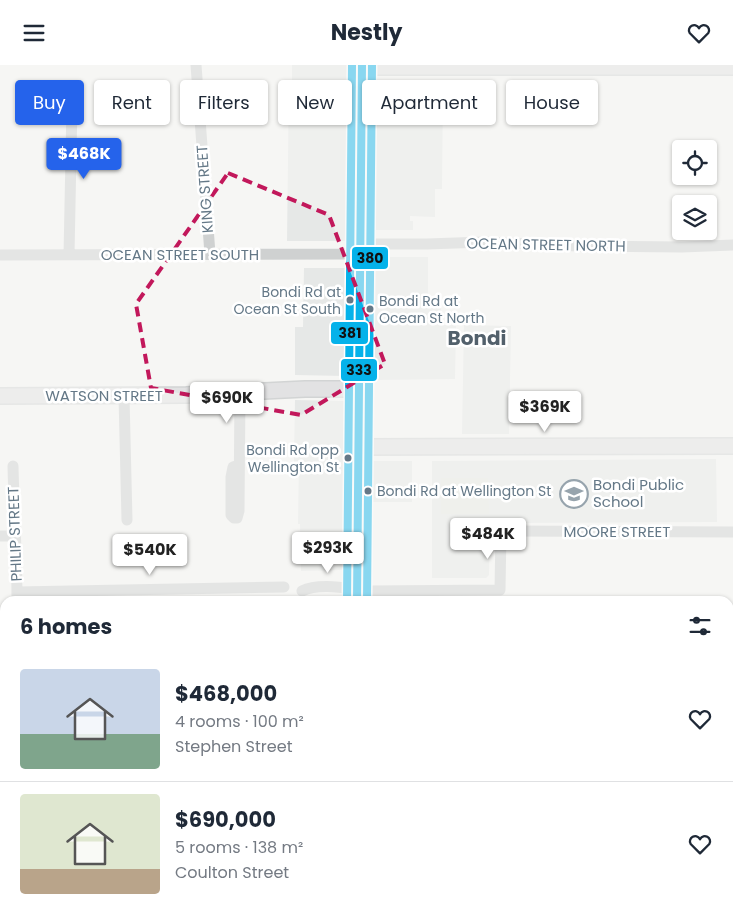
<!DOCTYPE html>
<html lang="en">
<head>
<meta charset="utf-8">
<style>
	:root { --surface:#fff; --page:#f2f2f3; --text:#1f2937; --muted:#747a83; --line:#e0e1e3; --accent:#2563eb }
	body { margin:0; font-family:Poppins,sans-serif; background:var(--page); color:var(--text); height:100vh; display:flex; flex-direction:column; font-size:19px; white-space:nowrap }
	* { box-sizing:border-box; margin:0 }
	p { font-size:16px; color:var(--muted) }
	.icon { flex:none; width:28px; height:28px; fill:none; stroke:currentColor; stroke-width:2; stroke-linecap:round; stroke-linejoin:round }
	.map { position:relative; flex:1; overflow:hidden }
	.panel { position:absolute; left:0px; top:531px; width:734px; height:321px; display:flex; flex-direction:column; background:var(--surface); border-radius:15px 15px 0 0; box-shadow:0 1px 4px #0004 }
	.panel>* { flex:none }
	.top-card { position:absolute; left:15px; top:15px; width:704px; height:45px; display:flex; gap:10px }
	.tools { position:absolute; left:672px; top:75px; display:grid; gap:10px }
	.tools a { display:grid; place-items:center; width:45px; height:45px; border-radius:5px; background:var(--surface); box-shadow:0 1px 4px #0004; font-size:25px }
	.price { position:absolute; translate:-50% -42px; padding:0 11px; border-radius:5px; background:#fff; color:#222; font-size:16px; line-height:32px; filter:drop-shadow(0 1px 2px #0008) }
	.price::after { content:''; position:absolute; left:50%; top:30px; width:15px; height:11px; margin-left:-8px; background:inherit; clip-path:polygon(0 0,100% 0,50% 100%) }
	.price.on { background:var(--accent); color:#fff }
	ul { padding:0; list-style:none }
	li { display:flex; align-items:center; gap:15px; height:125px; padding:0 20px }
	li+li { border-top:1px solid var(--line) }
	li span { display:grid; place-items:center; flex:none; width:140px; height:100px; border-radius:5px; color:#555 }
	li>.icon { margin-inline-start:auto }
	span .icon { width:60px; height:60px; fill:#fffc; stroke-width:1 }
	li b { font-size:21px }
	h2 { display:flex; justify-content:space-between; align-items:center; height:60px; padding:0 20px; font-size:21px }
	.pill { padding:0 18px; border-radius:5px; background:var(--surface); box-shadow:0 1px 4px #0004; font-size:18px; line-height:45px }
	.pill.on { background:var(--accent); color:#fff }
	header { display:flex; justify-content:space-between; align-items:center; height:65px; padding:0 20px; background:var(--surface); font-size:22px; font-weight:700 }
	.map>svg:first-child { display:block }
	.built { fill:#e6e8e7 }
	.pitch { fill:#e6e9e2 }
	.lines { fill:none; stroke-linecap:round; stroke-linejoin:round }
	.secondary-casing { stroke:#d2d4d4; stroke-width:18 }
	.primary-casing { stroke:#d1d3d3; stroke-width:20 }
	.street { stroke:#cfd1d1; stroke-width:11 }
	.secondary { stroke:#e2e2e3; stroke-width:15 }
	.primary { stroke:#e2e2e3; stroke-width:18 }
	.bus-1-casing { stroke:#fff; stroke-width:11 }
	.bus-2-casing { stroke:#fff; stroke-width:11 }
	.bus-3-casing { stroke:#fff; stroke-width:11 }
	.bus-1 { stroke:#05b2ea; stroke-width:8 }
	.bus-2 { stroke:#05b2ea; stroke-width:8 }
	.bus-3 { stroke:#05b2ea; stroke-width:8 }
	.marked { fill:none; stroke:#c2185b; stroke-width:4; stroke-dasharray:10 6; stroke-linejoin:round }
	.bus-dot { fill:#647887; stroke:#fff; stroke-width:2 }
	.labels { text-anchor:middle; stroke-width:5; stroke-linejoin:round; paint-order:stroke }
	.bus-label { font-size:14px; fill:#647887; stroke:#fff; text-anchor:end }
	.street-label { font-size:15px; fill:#647887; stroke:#fff }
	.poi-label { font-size:15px; fill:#647887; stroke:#fff; text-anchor:start }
	.district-label { font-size:20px; font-weight:bold; fill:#52606b; stroke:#fff }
	.line-badge { stroke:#fff; stroke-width:2 }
	.pale-badge-label { font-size:14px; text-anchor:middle; font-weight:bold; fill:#111 }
</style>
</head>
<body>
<header><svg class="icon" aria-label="menu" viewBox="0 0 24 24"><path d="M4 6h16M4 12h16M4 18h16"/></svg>Nestly<svg class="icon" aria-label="heart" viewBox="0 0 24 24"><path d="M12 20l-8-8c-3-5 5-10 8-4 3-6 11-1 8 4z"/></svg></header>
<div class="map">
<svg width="733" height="852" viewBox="0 0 733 852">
	<rect width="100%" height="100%" fill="#f6f6f4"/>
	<path class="built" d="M292,0H348L346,176H287L289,15H292Z
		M374,15H443L442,124H435V152L410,151V156H413V165H373Z
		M374,192H428V238H441V260H456L455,314L372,315Z
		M304,203H345V311L295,310V262H303Z
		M464,260L511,261L509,369H462Z
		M295,335L344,336L343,505L301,506L300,459H298L299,397H294Z
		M716,394L717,457L490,458L489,510L486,513H432V396Z
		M372,396H412V437H371Z
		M341,532L344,536H305V533Z
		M313,848H340V852H313Z"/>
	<path class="pitch" d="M441,413H488L489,449H441Z"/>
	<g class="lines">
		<defs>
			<path id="secondary" d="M362,2H733
				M0,331L186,330L305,324H359
				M358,382L733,381
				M0,736H5
				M71,852V848"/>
			<path id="primary" d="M357,536L362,0
				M355,848V852"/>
		</defs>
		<use href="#secondary" class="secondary-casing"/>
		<use href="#primary" class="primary-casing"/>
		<path class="street" d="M196,0L210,189
			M0,190L344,189L376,179H427L484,177L578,181L682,182L733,180
			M69,190L72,40
			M124,331L127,455
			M239,400L233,402L231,412V450L234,453H237L239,446L240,328
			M13,401C14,446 17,491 17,536
			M0,471H14
			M302,526C320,517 349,524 369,526L500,525L501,466L733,467
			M17,527L284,522
			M0,609H5
			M729,653H733
			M729,710L733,702
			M651,852L653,848"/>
		<use href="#secondary" class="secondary"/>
		<use href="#primary" class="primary"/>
		<defs>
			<path id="bus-1" d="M357,536L362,0"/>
			<path id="bus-2" d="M367,536L372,0"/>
			<path id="bus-3" d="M347,536L352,0"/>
		</defs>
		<use href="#bus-1" class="bus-1-casing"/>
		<use href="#bus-2" class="bus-2-casing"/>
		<use href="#bus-3" class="bus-3-casing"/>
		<use href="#bus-1" class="bus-1"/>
		<use href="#bus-2" class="bus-2"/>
		<use href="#bus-3" class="bus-3"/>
	</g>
	<path d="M0 0H733V852H0ZM228,108L329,150L385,299L301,350L151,323L136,239Z" fill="#f6f6f4" fill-opacity=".55" fill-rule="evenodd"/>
	<path class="marked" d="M228,108L329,150L385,299L301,350L151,323L136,239Z"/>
	<defs>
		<symbol id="school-ring" viewBox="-11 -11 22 22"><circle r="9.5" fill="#fff" stroke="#97a4ad" stroke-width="1.5"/><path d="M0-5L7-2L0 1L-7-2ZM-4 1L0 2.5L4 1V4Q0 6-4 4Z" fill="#97a4ad"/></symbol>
	</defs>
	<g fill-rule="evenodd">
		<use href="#school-ring" x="558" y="413" width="32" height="32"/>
	</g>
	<g class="bus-dot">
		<circle cx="350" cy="235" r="4.5"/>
		<circle cx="370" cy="244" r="4.5"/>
		<circle cx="348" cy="393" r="4.5"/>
		<circle cx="368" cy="426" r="4.5"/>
	</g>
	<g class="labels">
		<g class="bus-label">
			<text x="341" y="232">Bondi Rd at<tspan x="341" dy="17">Ocean St South</tspan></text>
			<text x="379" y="241" text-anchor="start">Bondi Rd at<tspan x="379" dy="17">Ocean St North</tspan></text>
			<text x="339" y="390">Bondi Rd opp<tspan x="339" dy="17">Wellington St</tspan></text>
			<text x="377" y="431" text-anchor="start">Bondi Rd at Wellington St</text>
		</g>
		<g class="street-label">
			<text transform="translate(205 124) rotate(-94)" y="5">KING STREET</text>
			<text transform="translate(546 180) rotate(1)" y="5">OCEAN STREET NORTH</text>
			<text x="180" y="195">OCEAN STREET SOUTH</text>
			<text x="104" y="336">WATSON STREET</text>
			<text x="617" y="472">MOORE STREET</text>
			<text transform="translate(15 469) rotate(-92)" y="5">PHILIP STREET</text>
		</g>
		<g class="poi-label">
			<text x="593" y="425">Bondi Public<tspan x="593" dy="17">School</tspan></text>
		</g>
		<g class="district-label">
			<text x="477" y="280">Bondi</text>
		</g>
	</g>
	<g class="line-badge">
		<rect x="351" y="181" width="38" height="24" rx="5" fill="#05b2ea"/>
		<rect x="330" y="256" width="39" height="24" rx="5" fill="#05b2ea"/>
		<rect x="340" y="293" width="38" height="24" rx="5" fill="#05b2ea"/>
	</g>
	<g class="pale-badge-label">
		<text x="370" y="198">380</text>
		<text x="350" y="273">381</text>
		<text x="359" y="310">333</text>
	</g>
</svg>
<div class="tools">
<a><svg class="icon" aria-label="locate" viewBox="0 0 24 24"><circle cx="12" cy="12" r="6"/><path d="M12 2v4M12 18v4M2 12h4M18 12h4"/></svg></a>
<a><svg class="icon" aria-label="layers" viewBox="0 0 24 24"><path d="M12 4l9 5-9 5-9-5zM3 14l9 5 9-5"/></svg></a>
</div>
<b class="price on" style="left:84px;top:115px">$468K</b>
<b class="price" style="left:227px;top:359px">$690K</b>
<b class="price" style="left:545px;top:368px">$369K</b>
<b class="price" style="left:488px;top:495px">$484K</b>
<b class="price" style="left:328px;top:509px">$293K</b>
<b class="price" style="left:150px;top:511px">$540K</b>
<div class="top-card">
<a class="pill on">Buy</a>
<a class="pill">Rent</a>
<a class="pill">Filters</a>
<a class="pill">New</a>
<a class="pill">Apartment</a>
<a class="pill">House</a>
</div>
<section class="panel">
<h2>6 homes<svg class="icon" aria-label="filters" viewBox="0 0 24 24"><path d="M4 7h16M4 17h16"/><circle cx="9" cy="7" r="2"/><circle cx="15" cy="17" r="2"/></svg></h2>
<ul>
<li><span style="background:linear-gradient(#c9d6e8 65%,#7fa58c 0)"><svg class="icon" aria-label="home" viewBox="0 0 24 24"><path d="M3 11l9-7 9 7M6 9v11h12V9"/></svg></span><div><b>$468,000</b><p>4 rooms · 100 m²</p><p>Stephen Street</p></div><svg class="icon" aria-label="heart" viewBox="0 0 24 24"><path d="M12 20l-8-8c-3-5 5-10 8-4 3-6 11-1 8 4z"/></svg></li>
<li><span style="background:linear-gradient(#dfe7d0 75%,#b9a48a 0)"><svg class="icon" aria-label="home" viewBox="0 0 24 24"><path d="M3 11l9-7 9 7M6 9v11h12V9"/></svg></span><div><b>$690,000</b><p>5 rooms · 138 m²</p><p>Coulton Street</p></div><svg class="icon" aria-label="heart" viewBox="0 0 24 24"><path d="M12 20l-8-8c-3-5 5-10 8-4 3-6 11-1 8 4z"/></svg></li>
</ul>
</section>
</div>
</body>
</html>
